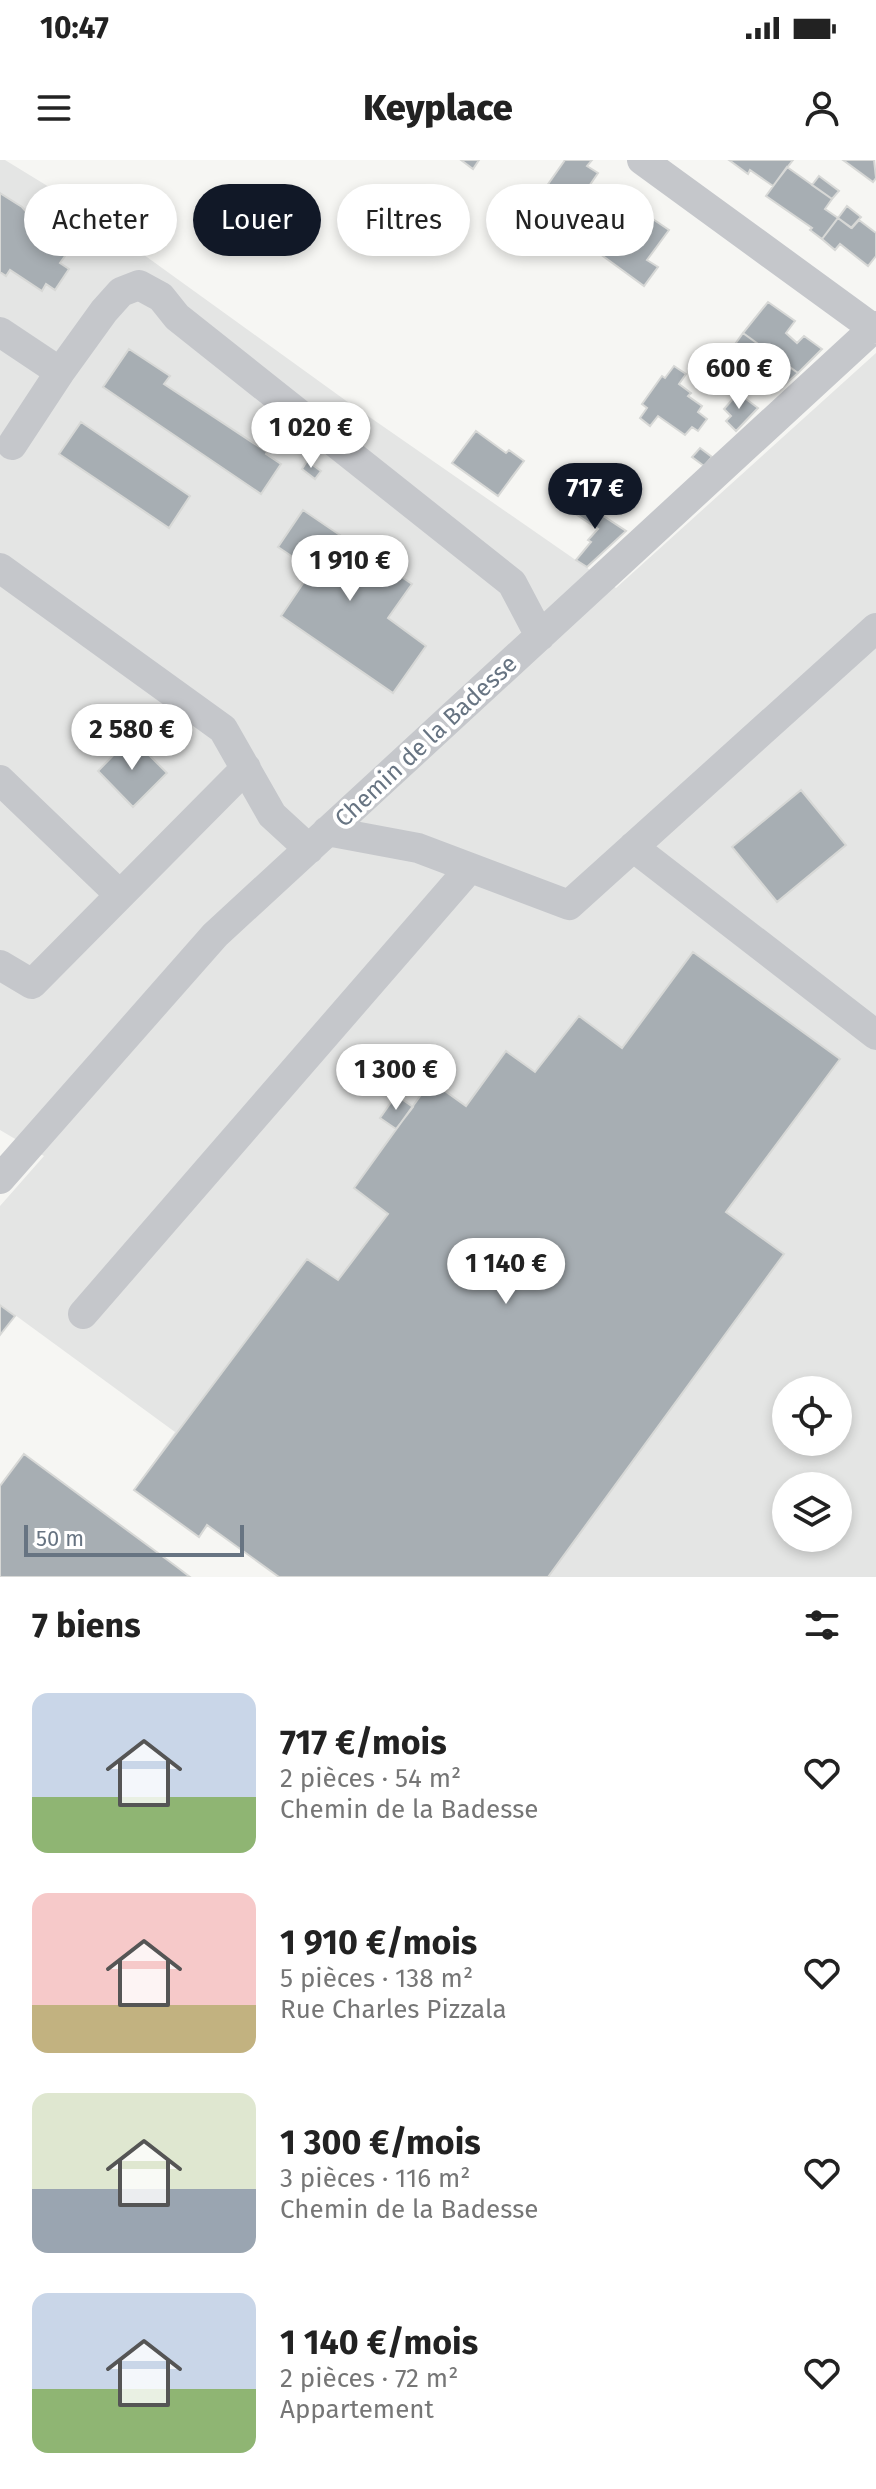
<!DOCTYPE html>
<html lang="fr">
<head>
<meta charset="utf-8">
<style>
	:root { --surface:#fff; --page:#f6f6f6; --text:#222; --muted:#767676; --accent:#111827 }
	body { margin:0; font-family:"Fira Sans",sans-serif; background:var(--page); color:var(--text); height:100vh; display:flex; flex-direction:column; font-size:30px; white-space:nowrap }
	* { box-sizing:border-box; margin:0 }
	p { font-size:26px; color:var(--muted) }
	.icon { flex:none; width:44px; height:44px; fill:none; stroke:currentColor; stroke-width:2; stroke-linecap:round; stroke-linejoin:round }
	.map { position:relative; height:1417px; overflow:hidden }
	.panel { display:flex; flex-direction:column; background:var(--surface); flex:1 }
	.panel>* { flex:none }
	.guide { position:absolute; left:24px; top:24px; width:828px; height:72px; display:flex; gap:16px }
	.buttons { position:absolute; left:772px; top:1216px; display:grid; gap:16px }
	.buttons a { display:grid; place-items:center; width:80px; height:80px; border-radius:50%; background:var(--surface); box-shadow:0 4px 12px #0003; font-size:40px }
	.scale { position:absolute; left:24px; bottom:20px; width:220px; box-sizing:border-box; padding-left:8px; border:4px solid #677482; border-top:0; font-size:22px; line-height:28px; white-space:nowrap; color:#677482; -webkit-text-stroke:6px #fff; paint-order:stroke }
	.price { position:absolute; translate:-50% -68px; padding:0 18px; border-radius:28px; background:#fff; color:#222; font-size:26px; line-height:52px; filter:drop-shadow(0 2px 4px #0008) }
	.price::after { content:''; position:absolute; left:50%; top:48px; width:24px; height:18px; margin-left:-12px; background:inherit; clip-path:polygon(0 0,100% 0,50% 100%) }
	.price.selected { background:var(--accent); color:#fff }
	ul { padding:0; list-style:none }
	li { display:flex; align-items:center; gap:24px; height:200px; padding:0 32px }
	li span { display:grid; place-items:center; flex:none; width:224px; height:160px; border-radius:16px; color:#555 }
	li>.icon { margin-inline-start:auto }
	span .icon { width:96px; height:96px; fill:#fffc; stroke-width:1 }
	li b { font-size:34px }
	h2 { display:flex; justify-content:space-between; align-items:center; height:96px; padding:0 32px; font-size:34px }
	.pill { padding:0 28px; border-radius:36px; background:var(--surface); box-shadow:0 4px 12px #0003; font-size:28px; line-height:72px }
	.pill.selected { background:var(--accent); color:#fff }
	.status { display:flex; justify-content:space-between; align-items:center; height:56px; padding:0 40px; background:var(--surface); direction:ltr }
	.status svg { height:22px; fill:currentColor }
	header { display:flex; justify-content:space-between; align-items:center; height:104px; padding:0 32px; background:var(--surface); font-size:36px; font-weight:800 }
	.map>svg:first-child { display:block }
	.built { fill:#e4e5e4; fill-rule:evenodd }
	.building { fill:#a7aeb3; stroke:#d7d8d6; stroke-width:2 }
	.lines { fill:none; stroke-linecap:round; stroke-linejoin:round }
	.minor { stroke:#c5c7cb; stroke-width:30 }
	.labels { text-anchor:middle; stroke-width:8; stroke-linejoin:round; paint-order:stroke }
	.street-label { font-size:24px; fill:#677482; stroke:#fff }
</style>
</head>
<body>
<div class="status"><b>10:47</b><svg viewBox="0 0 49 12"><path d="M0 12V9h3v3zM5 12V6h3v6zM10 12V3h3v9zM15 12V0h3v12zM26 1h20v11H26zM47 4h2v5h-2z"/></svg></div>
<header><svg class="icon" aria-label="menu" viewBox="0 0 24 24"><path d="M4 6h16M4 12h16M4 18h16"/></svg>Keyplace<svg class="icon" aria-label="person" viewBox="0 0 24 24"><circle cx="12" cy="8" r="4"/><path d="M4 21q1-7 8-7t8 7"/></svg></header>
<div class="map">
<svg width="876" height="1417" viewBox="0 0 876 1417">
	<rect width="100%" height="100%" fill="#f6f6f3"/>
	<path class="built" d="M0,0H5L54,30L345,240L616,428L876,193V1417H279L208,1366L199,1377L134,1330L175,1272L0,1144V1046L44,996L0,970ZM786,1230H838V1282H786ZM786,1326H838V1378H786Z"/>
	<path class="building" d="M461,0H479L473,9Z
		M565,0H592L587,6L598,13L566,60L537,40Z
		M729,0H793L773,26L750,10L748,14Z
		M843,0H874L876,18L873,22Z
		M787,7L832,39L825,49L838,58L822,79L810,70L812,68L766,36Z
		M819,16L839,31L832,39L812,25Z
		M0,33L22,47L65,96L60,103L69,109L55,130L46,124L42,131L10,110L6,116L0,112Z
		M847,46L861,57L851,68L838,58Z
		M638,49L669,70L647,100L658,107L644,126L596,91L611,69L619,75Z
		M838,58L852,68L859,60L876,73V96L868,106L840,84L835,90L822,79Z
		M768,142L795,161L786,173L797,183L804,176L822,189L798,213L743,173Z
		M743,173L780,200L773,208L763,200L743,225L719,207Z
		M129,189L170,216L164,224L267,292L266,294L281,304L261,334L103,227Z
		M674,206L686,214L679,224L691,233L688,236L702,246L698,252L707,259L698,271L692,267L685,275L658,256L650,266L640,258L647,248L642,244L662,216L665,218Z
		M788,206L798,213L780,229L771,223Z
		M738,233L758,248L736,271L726,261L731,256L724,249Z
		M81,262L190,336L169,368L59,294Z
		M476,271L506,293L509,290L524,301L498,336L452,303Z
		M700,288L712,297L704,306L692,297Z
		M307,301L321,311L315,319L302,309Z
		M573,336L626,371L587,407L576,400L591,382L588,380L598,369L565,347Z
		M303,350L412,424L388,458L426,486L393,533L281,456L312,410L278,387Z
		M131,577L167,613L133,647L98,611Z
		M801,630L846,685L777,742L732,687Z
		M693,792L840,899L726,1052L784,1094L548,1417H279L207,1365L199,1377L134,1330L307,1099L338,1120L388,1054L354,1028L431,921L466,946L506,891L535,912L579,856L622,888Z
		M396,935L413,947L396,969L380,958Z
		M0,1145L15,1156L0,1175Z
		M24,1294L177,1407L190,1417H0V1326Z"/>
	<g class="lines">
		<path class="minor" d="M642,0L874,169
			M0,172L60,212
			M12,285L60,212L104,151L121,132L139,125L161,137L177,157L512,423L540,476
			M0,408L223,569L272,655L309,689
			M0,620L120,735
			M327,671L418,688L569,745L876,468
			M633,687L876,875
			M0,805L32,824L246,608
			M0,1019L215,775L876,166
			M83,1154L470,708"/>
	</g>
	<g class="labels">
		<g class="street-label">
			<text transform="translate(426 581) rotate(-43)" y="8">Chemin de la Badesse</text>
		</g>
	</g>
</svg>
<div class="buttons">
<a><svg class="icon" aria-label="locate" viewBox="0 0 24 24"><circle cx="12" cy="12" r="6"/><path d="M12 2v4M12 18v4M2 12h4M18 12h4"/></svg></a>
<a><svg class="icon" aria-label="layers" viewBox="0 0 24 24"><path d="M12 4l9 5-9 5-9-5zM3 14l9 5 9-5"/></svg></a>
</div>
<div class="scale">50 m</div>
<b class="price" style="left:739px;top:251px">600 €</b>
<b class="price" style="left:311px;top:310px">1 020 €</b>
<b class="price selected" style="left:595px;top:371px">717 €</b>
<b class="price" style="left:350px;top:443px">1 910 €</b>
<b class="price" style="left:132px;top:612px">2 580 €</b>
<b class="price" style="left:396px;top:952px">1 300 €</b>
<b class="price" style="left:506px;top:1146px">1 140 €</b>
<div class="guide">
<a class="pill">Acheter</a>
<a class="pill selected">Louer</a>
<a class="pill">Filtres</a>
<a class="pill">Nouveau</a>
</div>
</div>
<section class="panel">
<h2>7 biens<svg class="icon" aria-label="filters" viewBox="0 0 24 24"><path d="M4 7h16M4 17h16"/><circle cx="9" cy="7" r="2"/><circle cx="15" cy="17" r="2"/></svg></h2>
<ul>
<li><span style="background:linear-gradient(#c9d6e8 65%,#8fb573 0)"><svg class="icon" aria-label="home" viewBox="0 0 24 24"><path d="M3 11l9-7 9 7M6 9v11h12V9"/></svg></span><div><b>717 €/mois</b><p>2 pièces · 54 m²</p><p>Chemin de la Badesse</p></div><svg class="icon" aria-label="heart" viewBox="0 0 24 24"><path d="M12 20l-8-8c-3-5 5-10 8-4 3-6 11-1 8 4z"/></svg></li>
<li><span style="background:linear-gradient(#f6c9c9 70%,#c2b280 0)"><svg class="icon" aria-label="home" viewBox="0 0 24 24"><path d="M3 11l9-7 9 7M6 9v11h12V9"/></svg></span><div><b>1 910 €/mois</b><p>5 pièces · 138 m²</p><p>Rue Charles Pizzala</p></div><svg class="icon" aria-label="heart" viewBox="0 0 24 24"><path d="M12 20l-8-8c-3-5 5-10 8-4 3-6 11-1 8 4z"/></svg></li>
<li><span style="background:linear-gradient(#dfe7d0 60%,#9aa5b1 0)"><svg class="icon" aria-label="home" viewBox="0 0 24 24"><path d="M3 11l9-7 9 7M6 9v11h12V9"/></svg></span><div><b>1 300 €/mois</b><p>3 pièces · 116 m²</p><p>Chemin de la Badesse</p></div><svg class="icon" aria-label="heart" viewBox="0 0 24 24"><path d="M12 20l-8-8c-3-5 5-10 8-4 3-6 11-1 8 4z"/></svg></li>
<li><span style="background:linear-gradient(#c9d6e8 60%,#8fb573 0)"><svg class="icon" aria-label="home" viewBox="0 0 24 24"><path d="M3 11l9-7 9 7M6 9v11h12V9"/></svg></span><div><b>1 140 €/mois</b><p>2 pièces · 72 m²</p><p>Appartement</p></div><svg class="icon" aria-label="heart" viewBox="0 0 24 24"><path d="M12 20l-8-8c-3-5 5-10 8-4 3-6 11-1 8 4z"/></svg></li>
</ul>
</section>
</body>
</html>
